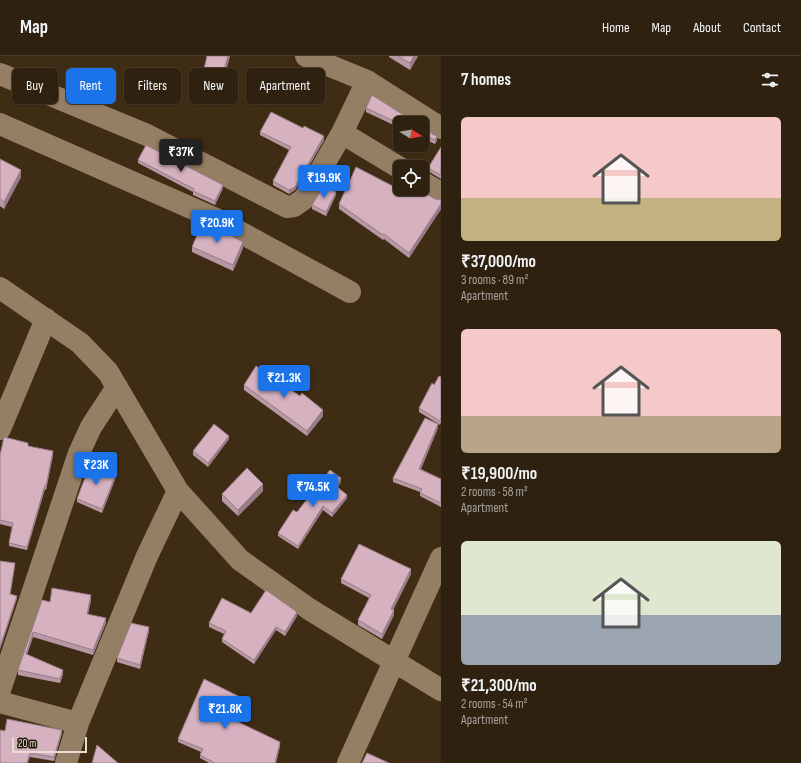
<!DOCTYPE html>
<html lang="en">
<head>
<meta charset="utf-8">
<style>
	:root { --surface:#2f210f; --page:#372918; --text:#f1f3f6; --muted:#a7a39e; --line:#4a3e2f; --accent:#1a73e8 }
	body { margin:0; font-family:"Sofia Sans Condensed",sans-serif; background:var(--page); color:var(--text); height:100vh; display:flex; flex-direction:column; font-size:15px; white-space:nowrap }
	* { box-sizing:border-box; margin:0 }
	p { font-size:13px; color:var(--muted) }
	.icon { flex:none; width:22px; height:22px; fill:none; stroke:currentColor; stroke-width:2; stroke-linecap:round; stroke-linejoin:round }
	.map { position:relative; flex:1; overflow:hidden }
	.drawer { display:flex; flex-direction:column; background:var(--surface); width:360px }
	.drawer>* { flex:none }
	.hud { position:absolute; left:12px; top:12px; width:369px; height:36px; display:flex; gap:8px }
	.needle { width:26px; rotate:101deg }
	.fabs { position:absolute; left:393px; top:60px; display:grid; gap:8px }
	.fabs a { display:grid; place-items:center; width:36px; height:36px; border-radius:6px; background:var(--surface); box-shadow:0 1px 3px #0004,0 0 0 1px var(--line); font-size:20px }
	.scale { position:absolute; left:12px; bottom:10px; width:75px; box-sizing:border-box; padding-left:4px; border:2px solid #e9ddcf; border-top:0; font-size:11px; line-height:14px; white-space:nowrap; color:#e9ddcf; -webkit-text-stroke:3px #1f170c; paint-order:stroke }
	.price { position:absolute; translate:-50% -34px; padding:0 9px; border-radius:4px; background:var(--accent); color:#fff; font-size:13px; line-height:26px; filter:drop-shadow(0 1px 2px #0008) }
	.price::after { content:''; position:absolute; left:50%; top:24px; width:12px; height:9px; margin-left:-6px; background:inherit; clip-path:polygon(0 0,100% 0,50% 100%) }
	.price.selected { background:#222; color:#fff }
	ul { padding:0; list-style:none }
	li { display:grid; align-content:center; gap:8px; height:212px; padding:0 20px }
	li span { display:grid; place-items:center; height:124px; border-radius:6px; color:#555 }
	li>.icon { margin-inline-start:auto }
	span .icon { width:72px; height:72px; fill:#fffc; stroke-width:1 }
	li b { font-size:17px }
	h2 { display:flex; justify-content:space-between; align-items:center; height:48px; padding:0 20px; font-size:17px }
	.chip { padding:0 14px; border-radius:6px; background:var(--surface); box-shadow:0 1px 3px #0004,0 0 0 1px var(--line); font-size:14px; line-height:36px }
	.chip.selected { background:var(--accent); color:#fff }
	header { display:flex; align-items:center; gap:24px; box-sizing:border-box; height:56px; padding:0 20px; background:var(--surface); border-bottom:1px solid var(--line) }
	header strong { font-size:19px }
	nav { display:flex; gap:22px; margin-inline-start:auto; font-size:14px }
	main { display:flex; flex:1; min-height:0 }
	.map>svg:first-child { display:block }
	.lines { fill:none; stroke-linecap:round; stroke-linejoin:round }
	.minor { stroke:#957f64; stroke-width:22 }
	.wall { fill:#b898a4 }
	.shaded-wall { fill:#967c86 }
	.building { fill:#d6b1bf; stroke:#967c86 }
</style>
</head>
<body>
<header>
<strong>Map</strong>
<nav><a>Home</a><a>Map</a><a>About</a><a>Contact</a></nav>
</header>
<main>
<div class="map">
<svg width="441" height="707" viewBox="0 0 441 707">
	<rect width="100%" height="100%" fill="#3f2c14"/>
	<g class="lines">
		<path class="minor" d="M306,0L367,25
			M0,18L147,79L287,151L294,150L304,143L342,77L367,25L441,72
			M0,68L214,162L350,236
			M342,77L400,112
			M422,126L441,137
			M0,232L80,287L108,316L178,435L240,504L309,553L441,634
			M0,373L46,263
			M0,634L79,397L91,371L117,331
			M0,646L78,667
			M66,707L78,667L147,500L178,435
			M348,707L441,502"/>
	</g>
	<path class="wall" d="M206,0H230L223,25L204,19V13L207,1Z
		M389,0H418L410,14L389,1Z
		M366,52L400,67V72L366,56Z
		M422,71L437,84L435,88L422,82Z
		M260,76L324,84L295,134L289,138L273,129V125L289,94L260,79Z
		M441,91V123L428,115V112Z
		M0,103L21,121L4,153L0,150Z
		M138,104L223,132L215,149L193,139V136L138,107Z
		M336,139L326,160L312,153V149Z
		M410,139L441,144V153L409,202L384,183L383,184L339,153V148Z
		M192,191L243,192L233,215L192,196Z
		M441,321V366L440,369L419,356V352L434,329Z
		M244,329L300,340L323,360L307,380L244,334Z
		M438,372L421,413L441,423V451L420,440V436L393,426V422Z
		M229,383L208,411L193,399V395Z
		M28,390L53,399L46,434L45,433L27,494L9,490V487L12,471L0,468V399Z
		M116,421L102,457L77,446V443Z
		M341,426L338,431L347,442L332,461L323,454L298,493L278,480V477L297,456Z
		M263,435L238,460L222,445V438Z
		M411,518L393,554L394,559L382,583L358,569V564L369,542L341,527V523Z
		M42,544L50,546L91,544L88,558L106,567L93,599L33,581L27,598L63,618L60,627L18,619V614Z
		M251,557L297,560L285,580L276,574L254,608L222,586V583L224,578L209,571V567Z
		M149,575L140,613L117,606V602Z
		M244,647L235,665L280,690L276,707H209L200,702V699L201,696L178,686V683Z
		M5,675L62,677L54,705L30,701Z"/>
	<path class="shaded-wall" d="M228,0H230L223,25V18Z
		M414,0H418L410,14V7Z
		M324,80V84L295,134L289,138V134Z
		M437,80V84L435,88V84Z
		M21,114V121L4,153V146Z
		M223,129V132L215,149V145Z
		M336,136V139L326,160V156Z
		M441,148V153L409,202V197Z
		M243,186V192L233,215V209Z
		M323,354V360L307,380V375Z
		M438,368V372L419,416V413Z
		M229,380V383L208,411V407Z
		M53,395V399L46,434V430Z
		M116,418V421L102,457V453Z
		M341,422V426L336,434V430Z
		M263,428V435L238,460V454Z
		M45,429V433L27,494V491Z
		M347,439V442L332,461V457Z
		M323,450V454L298,493V490Z
		M15,507V510L10,542V538Z
		M411,513V518L391,558V553Z
		M91,539V544L87,563V558Z
		M17,540V543L0,594V591Z
		M394,554V559L382,583V578Z
		M297,556V560L285,580V576Z
		M106,562V567L93,599V594Z
		M149,571V575L140,613V609Z
		M276,571V574L254,608V604Z
		M33,576V581L26,602V598Z
		M63,614V618L60,627V623Z
		M244,643V647L234,668V664Z
		M62,674V677L54,705V701Z
		M280,686V690L276,707H275Z
		M30,697V701L28,707H27Z"/>
	<path class="building" d="M207,0H228L223,18L204,13Z
		M398,0H414L410,7Z
		M372,39L416,67H400V68L366,52Z
		M271,56L303,72L304,70L324,80L295,131L289,134L273,125L291,91L260,76Z
		M422,71L434,79L437,80L435,84L422,78Z
		M146,89L223,129L215,145L193,135L194,133L138,104Z
		M441,91V119L428,112Z
		M0,103L21,114L4,146L0,143Z
		M356,111L410,139L414,133H418L435,143L441,144V148L409,197L384,178L383,179L339,148Z
		M324,129L336,136L326,156L312,149Z
		M203,165L243,186L233,209L192,191Z
		M256,310L300,340L302,337L323,354L307,375L244,329Z
		M439,320L441,321V362L440,365L419,352L432,327L434,329Z
		M425,362L438,368L419,413L441,423V447L420,437L422,433L393,422Z
		M214,368L229,380L208,407L193,395Z
		M4,381L28,387V390L53,395L46,430L45,429L27,491L9,487L13,467L0,464V399Z
		M90,408L116,418L102,453L77,443Z
		M247,412L263,428L238,454L222,438Z
		M330,414L341,422L336,430L347,439L332,457L323,450L298,490L278,477L293,454L297,456Z
		M359,488L411,513L391,553L394,554L382,578L358,564L371,539L341,523Z
		M0,505L15,507L10,538L17,540L0,591Z
		M52,532L91,539L87,558L106,562L93,594L33,576L26,598L63,614L60,623L18,614L42,544L50,546Z
		M266,534L297,556L285,576L276,571L254,604L222,583L226,575L209,567L222,542L251,557Z
		M131,567L149,571L140,609L117,602Z
		M204,623L244,643L234,664L280,686L275,707H215L200,699L203,693L178,683Z
		M7,663L62,674L54,701L30,697L27,707H0V674L5,675Z
		M97,689L118,707H92Z
		M367,697L389,707H362Z"/>
</svg>
<div class="fabs">
<a><svg class="needle" viewBox="-14 -14 28 28"><path d="M0-13l5 13h-10z" fill="#e53935"/><path d="M0 13l5-13h-10z" fill="#a7a39e"/></svg></a>
<a><svg class="icon" aria-label="locate" viewBox="0 0 24 24"><circle cx="12" cy="12" r="6"/><path d="M12 2v4M12 18v4M2 12h4M18 12h4"/></svg></a>
</div>
<div class="scale">20 m</div>
<b class="price selected" style="left:181px;top:117px">₹37K</b>
<b class="price" style="left:324px;top:143px">₹19.9K</b>
<b class="price" style="left:217px;top:188px">₹20.9K</b>
<b class="price" style="left:284px;top:343px">₹21.3K</b>
<b class="price" style="left:96px;top:430px">₹23K</b>
<b class="price" style="left:313px;top:452px">₹74.5K</b>
<b class="price" style="left:225px;top:674px">₹21.8K</b>
<div class="hud">
<a class="chip">Buy</a>
<a class="chip selected">Rent</a>
<a class="chip">Filters</a>
<a class="chip">New</a>
<a class="chip">Apartment</a>
</div>
</div>
<section class="drawer">
<h2>7 homes<svg class="icon" aria-label="filters" viewBox="0 0 24 24"><path d="M4 7h16M4 17h16"/><circle cx="9" cy="7" r="2"/><circle cx="15" cy="17" r="2"/></svg></h2>
<ul>
<li><span style="background:linear-gradient(#f6c9c9 65%,#c2b280 0)"><svg class="icon" aria-label="home" viewBox="0 0 24 24"><path d="M3 11l9-7 9 7M6 9v11h12V9"/></svg></span><div><b>₹37,000/mo</b><p>3 rooms · 89 m²</p><p>Apartment</p></div></li>
<li><span style="background:linear-gradient(#f6c9c9 70%,#b9a48a 0)"><svg class="icon" aria-label="home" viewBox="0 0 24 24"><path d="M3 11l9-7 9 7M6 9v11h12V9"/></svg></span><div><b>₹19,900/mo</b><p>2 rooms · 58 m²</p><p>Apartment</p></div></li>
<li><span style="background:linear-gradient(#dfe7d0 60%,#9aa5b1 0)"><svg class="icon" aria-label="home" viewBox="0 0 24 24"><path d="M3 11l9-7 9 7M6 9v11h12V9"/></svg></span><div><b>₹21,300/mo</b><p>2 rooms · 54 m²</p><p>Apartment</p></div></li>
</ul>
</section>
</main>
</body>
</html>
